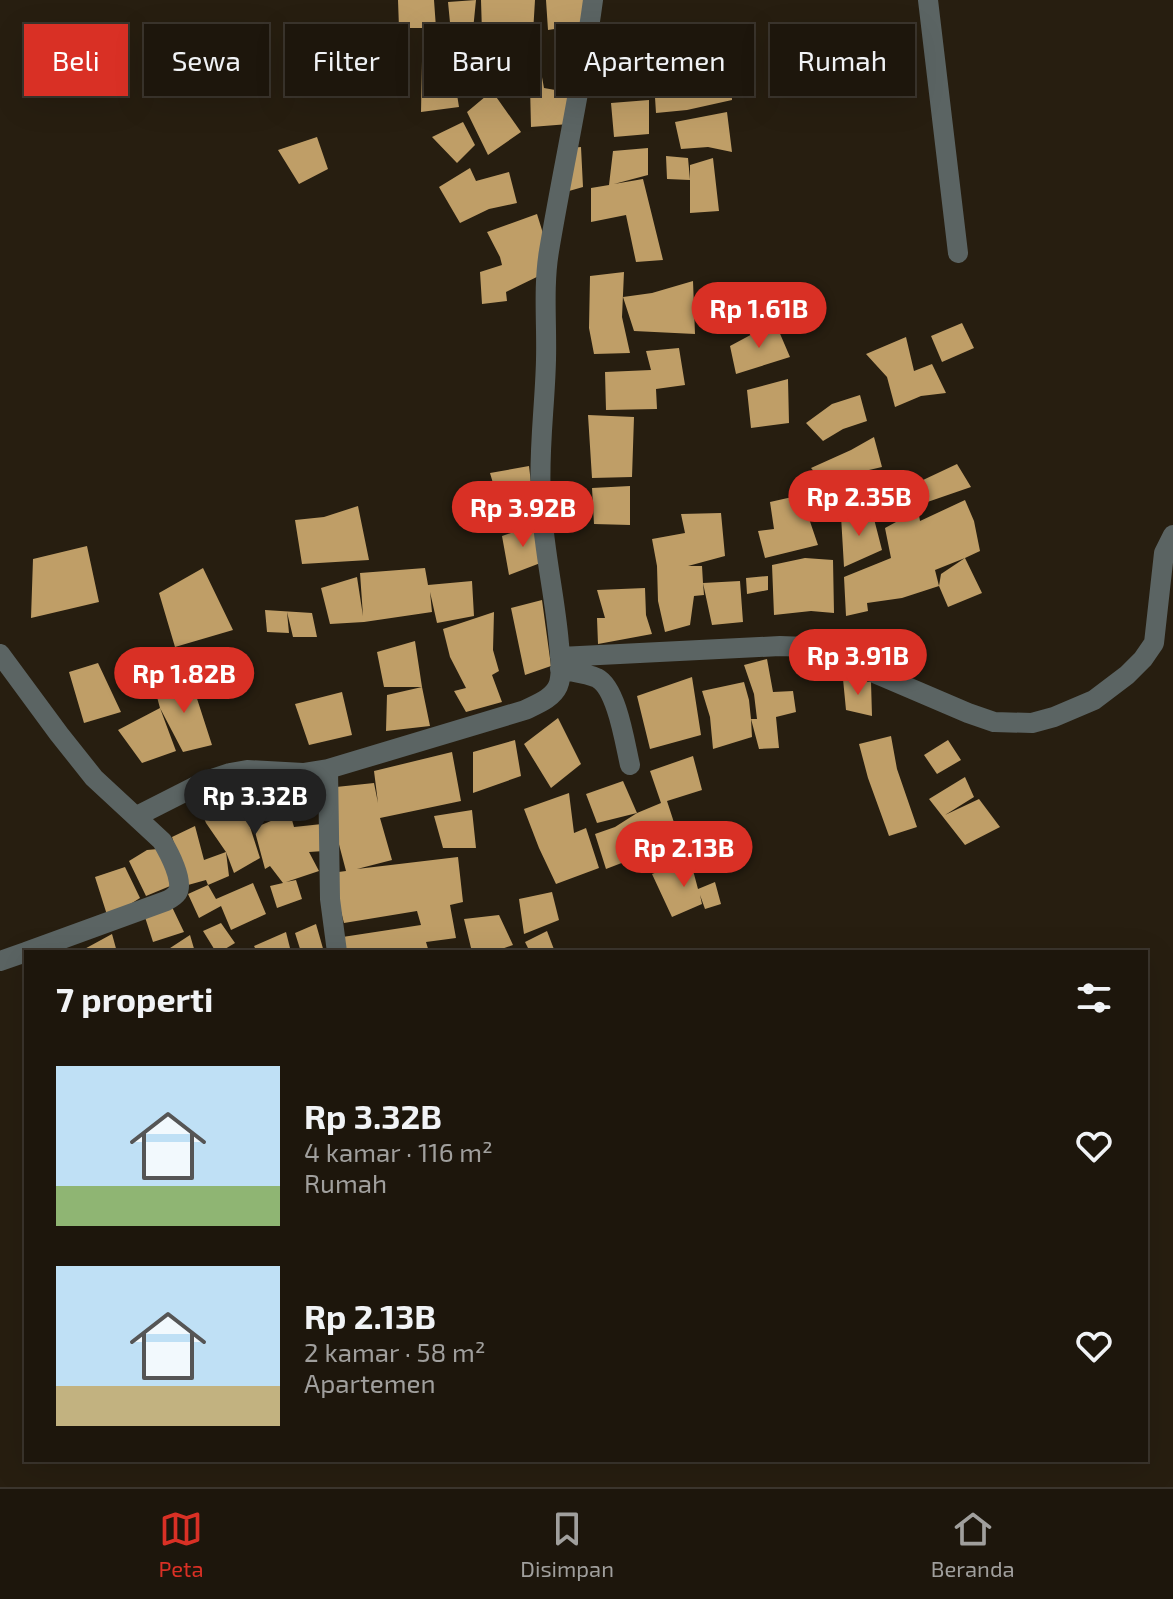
<!DOCTYPE html>
<html lang="id">
<head>
<meta charset="utf-8">
<style>
	:root { --surface:#1d160c; --page:#2a231a; --text:#f1f3f6; --muted:#a09f9d; --line:#3b352d; --accent:#d93025 }
	body { margin:0; font-family:"Exo 2",sans-serif; background:var(--page); color:var(--text); height:100vh; display:flex; flex-direction:column; font-size:30px; white-space:nowrap }
	* { box-sizing:border-box; margin:0 }
	p { font-size:26px; color:var(--muted) }
	.icon { flex:none; width:44px; height:44px; fill:none; stroke:currentColor; stroke-width:2; stroke-linecap:round; stroke-linejoin:round }
	.map { position:relative; flex:1; overflow:hidden }
	.side { position:absolute; left:24px; top:950px; width:1124px; height:512px; display:flex; flex-direction:column; background:var(--surface); border-radius:0px; box-shadow:0 8px 32px #0002,0 0 0 2px var(--line) }
	.side>* { flex:none }
	.top-card { position:absolute; left:24px; top:24px; width:1126px; height:72px; display:flex; gap:16px }
	.price { position:absolute; translate:-50% -68px; padding:0 18px; border-radius:28px; background:var(--accent); color:#fff; font-size:26px; line-height:52px; filter:drop-shadow(0 2px 4px #0008) }
	.price::after { content:''; position:absolute; left:50%; top:48px; width:24px; height:18px; margin-left:-12px; background:inherit; clip-path:polygon(0 0,100% 0,50% 100%) }
	.price.current { background:#222; color:#fff }
	ul { padding:0; list-style:none }
	li { display:flex; align-items:center; gap:24px; height:200px; padding:0 32px }
	li span { display:grid; place-items:center; flex:none; width:224px; height:160px; border-radius:0px; color:#555 }
	li>.icon { margin-inline-start:auto }
	span .icon { width:96px; height:96px; fill:#fffc; stroke-width:1 }
	li b { font-size:34px }
	h2 { display:flex; justify-content:space-between; align-items:center; height:96px; padding:0 32px; font-size:34px }
	.tag { padding:0 28px; border-radius:0px; background:var(--surface); box-shadow:0 8px 32px #0002,0 0 0 2px var(--line); font-size:28px; line-height:72px }
	.tag.current { background:var(--accent); color:#fff }
	.tab-bar { display:flex; justify-content:space-around; align-items:center; height:112px; border-top:2px solid var(--line); background:var(--surface); font-size:22px; color:var(--muted) }
	.tab-bar a { display:grid; justify-items:center; gap:4px }
	.tab-bar .current { color:var(--accent) }
	.map>svg:first-child { display:block }
	.building { fill:#bf9e67 }
	.lines { fill:none; stroke-linecap:round; stroke-linejoin:round }
	.street { stroke:#5b6463; stroke-width:20 }
</style>
</head>
<body>
<div class="map">
<svg width="1173" height="1487" viewBox="0 0 1173 1487">
	<rect width="100%" height="100%" fill="#271e10"/>
	<path class="building" d="M398,0H434L436,28H399Z
		M476,0L473,30L451,33L448,2Z
		M481,0H535L533,33L507,35L482,33Z
		M546,0H588L586,32L568,27L548,30Z
		M391,29L394,65L371,70L367,34Z
		M362,46L364,74L348,75L341,47Z
		M482,47L485,94L465,95L453,49Z
		M507,50H537L544,88L572,93L569,124L531,127L530,86L512,96Z
		M422,61L452,63L459,107L421,112Z
		M380,68L384,93L358,98V76Z
		M731,74L732,100L687,110L656,113L654,82Z
		M492,91L521,132L488,155L467,112Z
		M649,100V134L614,137L611,103Z
		M727,112L732,152L708,147L681,149L675,122Z
		M463,122L475,145L457,163L432,137Z
		M317,137L328,169L299,184L278,150Z
		M581,147L583,187L562,193L569,148Z
		M648,148V175L614,184L643,179L663,260L636,262L626,215L591,222V188L609,185L613,151Z
		M666,156L688,158L690,180L667,179Z
		M713,158L719,211L690,213V165Z
		M470,168L476,181L509,172L517,203L489,209L460,223L439,187Z
		M537,214L546,243L545,273L506,292L507,301L482,304L480,272L502,265L500,257L487,232Z
		M624,272L622,317L630,353L594,354L589,328L590,276Z
		M693,281L695,334L634,331L623,297L652,293Z
		M775,322L790,357L736,374L730,346Z
		M962,323L974,348L942,362L931,336Z
		M906,337L914,371L932,364L946,393L921,396L895,407L887,377L866,354Z
		M679,348L685,385L656,389L657,409L606,410L605,372L651,370L646,351Z
		M788,379L789,423L751,428L747,390Z
		M860,395L867,421L843,429L823,441L806,423L832,404Z
		M588,415L634,417L632,477L592,478Z
		M874,437L882,467L856,473L860,485L827,502L822,481L811,468L851,450Z
		M957,464L971,487L910,508L886,515L875,484L896,475L910,508L906,488Z
		M529,466L531,483L495,490L490,473Z
		M630,486V525L594,524L592,488Z
		M801,495L818,545L765,558L758,531L774,529L770,502Z
		M965,500L974,521L980,551L965,558L982,593L948,607L939,586L941,574L965,558L935,570L939,586L902,598L867,603L868,611L846,616L844,577L891,558L885,528L918,510L920,521Z
		M358,506L369,560L302,564L295,520L324,517Z
		M721,513L725,556L688,566H702L703,583L740,581L743,622L712,625L703,583L704,595L694,596L690,625L665,632L658,601L657,566L652,539L685,533L681,514Z
		M873,515L882,550L844,567L841,516Z
		M537,524L543,562L509,575L502,536Z
		M87,546L99,602L31,618L33,559Z
		M805,558L833,560L834,613L811,611L774,615L772,565Z
		M203,568L233,630L175,647L159,593Z
		M425,568L428,585L472,581L474,616L437,623L430,592L432,612L364,622L330,624L321,588L357,577L363,616L360,573Z
		M768,576V590L747,594L746,578Z
		M645,588L646,615L652,634L598,644L597,618H605L597,590Z
		M542,600L551,666L525,675L511,608Z
		M265,610L312,613L317,637H293L287,612L289,633L267,632Z
		M494,612L493,650L499,671L492,675L502,702L466,712L454,691L466,688L450,657L443,629Z
		M415,641L422,687H384L377,652Z
		M767,659L773,692L793,691L796,712L776,717L779,748L759,749L751,719L752,737L713,749L710,717L702,691L744,682L749,700L751,719H757L754,694L744,665Z
		M98,663L121,712L84,723L69,672Z
		M692,677L701,735L650,749L637,696Z
		M843,679L871,682L872,716L846,710Z
		M191,680L212,745L183,752L160,708L154,686Z
		M422,687L430,726L386,731L387,695Z
		M342,692L352,735L309,745L295,704Z
		M160,708L176,751L142,763L118,730Z
		M558,718L581,764L551,788L524,744Z
		M891,736L897,769L917,827L889,836L868,778L859,744Z
		M515,740L521,776L473,793V752Z
		M948,740L961,760L937,774L924,755Z
		M452,752L461,801L380,818L392,860L357,869L458,857L463,902L450,905L456,938L426,942L429,952H338L336,938L421,925L417,911L344,923L331,873L346,871L336,833V787L374,783L378,803L374,771Z
		M693,756L702,790L667,801L681,844L645,854L606,869L595,834L615,827L637,813L661,803L650,771Z
		M965,777L974,797L945,815L979,799L1000,827L965,845L929,799Z
		M623,781L637,813L597,823L586,794Z
		M302,782L316,805L290,813L294,827L322,824L324,851L309,852L319,871L286,882L296,880L302,899L277,908L270,886L283,883L270,866L265,869L254,828L290,813L252,823L242,802L260,858L234,873L226,852L229,876L208,885L206,880L188,885L172,837L195,826L204,860L226,852L206,823L197,801L235,786Z
		M569,793L574,833L586,828L599,868L556,884L539,848L524,809Z
		M472,810L476,848H443L434,816Z
		M158,849L175,884L146,896L129,861L147,850Z
		M690,859L698,889L715,882L721,904L705,909L700,895L702,904L672,917L652,874Z
		M125,867L140,898L108,918L95,877Z
		M253,883L266,914L231,930L221,906L199,918L188,894L208,885L216,899Z
		M552,892L559,920L524,934L519,899Z
		M172,907L184,932L153,942L144,914Z
		M499,915L513,945L493,952H472L464,919Z
		M221,923L235,943L220,952H216L203,931Z
		M316,924L324,952H301L295,933Z
		M547,931L555,952H530L525,942Z
		M286,932L291,952H257L254,946Z
		M112,934L117,952H79Z
		M190,935L195,952H164Z"/>
	<g class="lines">
		<path class="street" d="M928,0L958,253
			M0,654L59,734L94,778L162,841C168,851 185,882 177,893C175,896 170,899 166,901L26,952
			M560,657L780,646L806,647L830,654L968,713L994,722L1032,723L1054,717L1094,700L1127,675L1143,659L1154,643L1164,553L1173,535
			M560,669C572,672 586,673 597,678C617,688 625,744 630,765
			M328,769L330,899L337,952
			M137,816L206,781L230,773L247,770L303,773L328,769L525,710C537,704 552,699 558,686C563,674 560,656 559,644C555,595 543,548 541,499C538,453 545,406 546,360C547,324 543,287 549,251C563,167 582,84 593,0
			M0,961L26,952"/>
	</g>
</svg>
<b class="price" style="left:759px;top:350px">Rp 1.61B</b>
<b class="price" style="left:859px;top:538px">Rp 2.35B</b>
<b class="price" style="left:523px;top:549px">Rp 3.92B</b>
<b class="price" style="left:858px;top:697px">Rp 3.91B</b>
<b class="price" style="left:184px;top:715px">Rp 1.82B</b>
<b class="price current" style="left:255px;top:837px">Rp 3.32B</b>
<b class="price" style="left:684px;top:889px">Rp 2.13B</b>
<div class="top-card">
<a class="tag current">Beli</a>
<a class="tag">Sewa</a>
<a class="tag">Filter</a>
<a class="tag">Baru</a>
<a class="tag">Apartemen</a>
<a class="tag">Rumah</a>
</div>
<section class="side">
<h2>7 properti<svg class="icon" aria-label="filters" viewBox="0 0 24 24"><path d="M4 7h16M4 17h16"/><circle cx="9" cy="7" r="2"/><circle cx="15" cy="17" r="2"/></svg></h2>
<ul>
<li><span style="background:linear-gradient(#bfe0f5 75%,#8fb573 0)"><svg class="icon" aria-label="home" viewBox="0 0 24 24"><path d="M3 11l9-7 9 7M6 9v11h12V9"/></svg></span><div><b>Rp 3.32B</b><p>4 kamar · 116 m²</p><p>Rumah</p></div><svg class="icon" aria-label="heart" viewBox="0 0 24 24"><path d="M12 20l-8-8c-3-5 5-10 8-4 3-6 11-1 8 4z"/></svg></li>
<li><span style="background:linear-gradient(#bfe0f5 75%,#c2b280 0)"><svg class="icon" aria-label="home" viewBox="0 0 24 24"><path d="M3 11l9-7 9 7M6 9v11h12V9"/></svg></span><div><b>Rp 2.13B</b><p>2 kamar · 58 m²</p><p>Apartemen</p></div><svg class="icon" aria-label="heart" viewBox="0 0 24 24"><path d="M12 20l-8-8c-3-5 5-10 8-4 3-6 11-1 8 4z"/></svg></li>
</ul>
</section>
</div>
<nav class="tab-bar">
<a class="current"><svg class="icon" aria-label="map" viewBox="0 0 24 24"><path d="M3 6l6-2 6 2 6-2v14l-6 2-6-2-6 2zM9 4v14M15 6v14"/></svg>Peta</a>
<a><svg class="icon" aria-label="saved" viewBox="0 0 24 24"><path d="M7 4h10v16l-5-4-5 4z"/></svg>Disimpan</a>
<a><svg class="icon" aria-label="home" viewBox="0 0 24 24"><path d="M3 11l9-7 9 7M6 9v11h12V9"/></svg>Beranda</a>
</nav>
</body>
</html>
